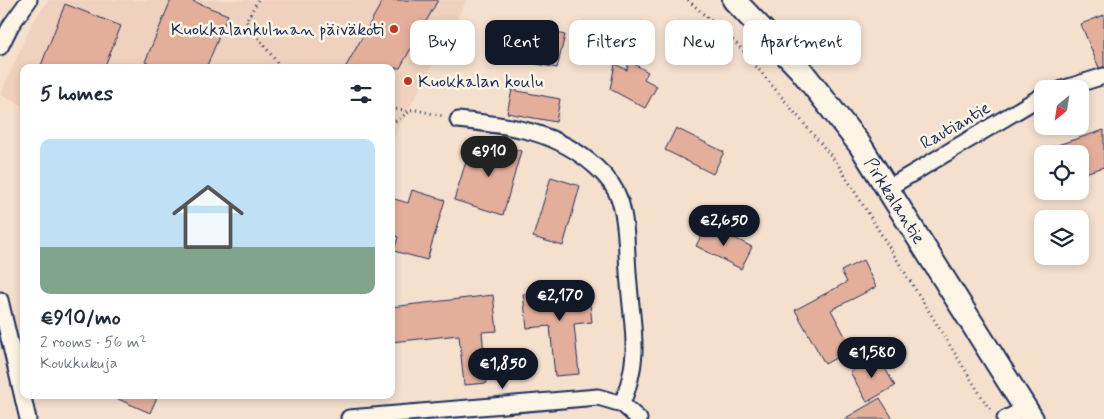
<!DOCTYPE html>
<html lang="en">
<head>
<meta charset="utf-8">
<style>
	:root { --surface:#fff; --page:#f2f2f3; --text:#1f2937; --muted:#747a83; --accent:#111827 }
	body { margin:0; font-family:Mynerve,sans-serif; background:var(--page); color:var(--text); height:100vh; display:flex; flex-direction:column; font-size:19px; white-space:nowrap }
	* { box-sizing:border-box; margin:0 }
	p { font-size:16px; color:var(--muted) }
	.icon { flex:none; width:28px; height:28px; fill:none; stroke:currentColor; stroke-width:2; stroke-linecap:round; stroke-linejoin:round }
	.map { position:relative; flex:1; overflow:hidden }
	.drawer { position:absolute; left:20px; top:64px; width:375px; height:335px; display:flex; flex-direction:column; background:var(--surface); border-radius:10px; box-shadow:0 2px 8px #0003 }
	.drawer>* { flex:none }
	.top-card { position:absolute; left:410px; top:20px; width:475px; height:45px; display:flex; gap:10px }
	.needle { width:32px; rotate:210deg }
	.fabs { position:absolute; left:1034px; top:80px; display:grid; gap:10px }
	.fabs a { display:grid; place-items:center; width:55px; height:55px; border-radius:10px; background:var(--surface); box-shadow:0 2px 8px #0003; font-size:25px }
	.price { position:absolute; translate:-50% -42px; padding:0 11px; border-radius:18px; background:var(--accent); color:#fff; font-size:16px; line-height:32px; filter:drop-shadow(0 1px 2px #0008) }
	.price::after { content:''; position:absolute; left:50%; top:30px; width:15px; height:11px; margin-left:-8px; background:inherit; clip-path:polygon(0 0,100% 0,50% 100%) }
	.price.on { background:#222; color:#fff }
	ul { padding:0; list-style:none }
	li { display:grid; align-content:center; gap:10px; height:265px; padding:0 20px }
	li span { display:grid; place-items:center; height:155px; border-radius:10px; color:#555 }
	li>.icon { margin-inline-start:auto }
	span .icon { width:90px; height:90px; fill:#fffc; stroke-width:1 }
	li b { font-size:21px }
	h2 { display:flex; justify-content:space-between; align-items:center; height:60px; padding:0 20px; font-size:21px }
	.pill { padding:0 18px; border-radius:10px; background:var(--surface); box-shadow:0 2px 8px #0003; font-size:18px; line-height:45px }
	.pill.on { background:var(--accent); color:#fff }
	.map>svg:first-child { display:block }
	.built { fill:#f0d1be }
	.building { fill:#e4af9a; stroke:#1b2f5e }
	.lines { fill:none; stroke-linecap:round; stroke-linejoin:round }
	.street-casing { stroke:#1b2f5e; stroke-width:19 }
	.secondary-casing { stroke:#1b2f5e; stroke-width:26 }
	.path { stroke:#1b2f5e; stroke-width:3; stroke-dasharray:1 4; stroke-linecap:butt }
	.street { stroke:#fcf5e5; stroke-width:15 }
	.secondary { stroke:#fcf5e5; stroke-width:22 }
	.poi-dot { fill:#c8321e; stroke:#fcf5e5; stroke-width:2 }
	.labels { text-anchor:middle; stroke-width:5; stroke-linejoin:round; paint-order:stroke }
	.poi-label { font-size:18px; fill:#1b2f5e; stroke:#fcf5e5; text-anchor:end }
	.street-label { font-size:18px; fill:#1b2f5e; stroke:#fcf5e5 }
</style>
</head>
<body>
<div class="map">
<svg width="1104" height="419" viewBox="0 0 1104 419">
	<rect width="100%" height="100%" fill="#f5e0ce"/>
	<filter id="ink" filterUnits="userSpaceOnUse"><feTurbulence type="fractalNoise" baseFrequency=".02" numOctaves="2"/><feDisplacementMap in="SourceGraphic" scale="10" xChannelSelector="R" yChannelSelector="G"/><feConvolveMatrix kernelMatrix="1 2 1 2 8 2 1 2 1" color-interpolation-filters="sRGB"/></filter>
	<g filter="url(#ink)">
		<path class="built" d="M49,0H467L391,143V68H24V106L0,95L32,23Z"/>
		<path class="building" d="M171,0H190L228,15L206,68H159L145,62Z
			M383,0H438L400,68H345Z
			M65,4L121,26L104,68H40Z
			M1104,15V67L1099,68L1081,24Z
			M523,25L565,35L557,68L516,60Z
			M629,61L648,72L644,79L657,86L645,108L610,89L615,64L627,70Z
			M512,90L560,99L556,122L507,113Z
			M676,128L724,152L713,174L665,150Z
			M1104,130V167L1085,173L1080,154H1042V150Z
			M487,141L521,151L503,215L454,200L469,152L483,156Z
			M551,177L580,186L563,246L533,237Z
			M412,190L445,200L427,260L394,251L398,237L391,235V198L408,203Z
			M707,224L752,247L741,269L696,246Z
			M863,260L876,287L831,310L852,349L825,364L795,310L847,282L841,271Z
			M588,287L592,322L574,324L579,374L555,376L550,326L527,328L523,294Z
			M493,295L497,331L482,332L487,383L464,385L459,335L391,342V307Z
			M878,356L895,386L867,402L850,372Z
			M109,395H158L150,413Z
			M880,398L893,419H844Z"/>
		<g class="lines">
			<defs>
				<path id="street" d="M0,47L11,25L29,0
					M1062,89L1104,76
					M458,120C511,126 555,130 596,167C605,175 616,188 620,201C628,227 626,257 629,284C633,334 641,355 622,404
					M888,188L1042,96
					M0,300L28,419
					M349,418L598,397L622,404L639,419
					M1005,419L1025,409"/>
				<g id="secondary">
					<path id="s1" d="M734,0L800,69L860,145L1032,419"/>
				</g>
			</defs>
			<use href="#street" class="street-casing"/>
			<use href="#secondary" class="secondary-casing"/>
			<path class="path" d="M258,0L246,21L281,68
				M688,0L739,46L837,163L990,410
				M391,109L416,110L443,116
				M391,124L412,110"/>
			<use href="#street" class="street"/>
			<use href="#secondary" class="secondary"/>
		</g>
	</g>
	<g class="poi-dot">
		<circle cx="394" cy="29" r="5"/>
		<circle cx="408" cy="81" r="5"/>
	</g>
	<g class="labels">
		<g class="poi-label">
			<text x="384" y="35">Kuokkalankulman päiväkoti</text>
			<text x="418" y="87" text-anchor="start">Kuokkalan koulu</text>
		</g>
		<g class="street-label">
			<text transform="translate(955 125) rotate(-30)" y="6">Rautiantie</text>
			<text dy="6" stroke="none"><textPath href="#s1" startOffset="258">Pirkkalantie</textPath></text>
		</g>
	</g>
</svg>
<div class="fabs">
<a><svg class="needle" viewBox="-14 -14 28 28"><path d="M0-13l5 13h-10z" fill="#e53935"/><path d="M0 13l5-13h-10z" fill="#747a83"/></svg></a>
<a><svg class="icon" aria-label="locate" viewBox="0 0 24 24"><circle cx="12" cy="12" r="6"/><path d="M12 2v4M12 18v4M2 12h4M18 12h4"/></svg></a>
<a><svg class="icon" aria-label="layers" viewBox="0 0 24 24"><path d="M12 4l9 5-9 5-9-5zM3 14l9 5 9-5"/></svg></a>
</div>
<b class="price on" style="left:489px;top:178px">€910</b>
<b class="price" style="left:724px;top:247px">€2,650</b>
<b class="price" style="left:560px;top:322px">€2,170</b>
<b class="price" style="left:872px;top:379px">€1,580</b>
<b class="price" style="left:503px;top:390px">€1,850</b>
<div class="top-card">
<a class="pill">Buy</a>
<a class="pill on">Rent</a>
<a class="pill">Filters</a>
<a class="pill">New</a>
<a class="pill">Apartment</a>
</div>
<section class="drawer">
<h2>5 homes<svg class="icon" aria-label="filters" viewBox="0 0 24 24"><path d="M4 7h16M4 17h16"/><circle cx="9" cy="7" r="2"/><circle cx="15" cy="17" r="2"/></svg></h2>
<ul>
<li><span style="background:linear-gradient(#bfe0f5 70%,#7fa58c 0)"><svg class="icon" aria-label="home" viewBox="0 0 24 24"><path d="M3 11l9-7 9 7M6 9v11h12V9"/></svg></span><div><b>€910/mo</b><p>2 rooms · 56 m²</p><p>Koukkukuja</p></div></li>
</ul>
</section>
</div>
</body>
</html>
